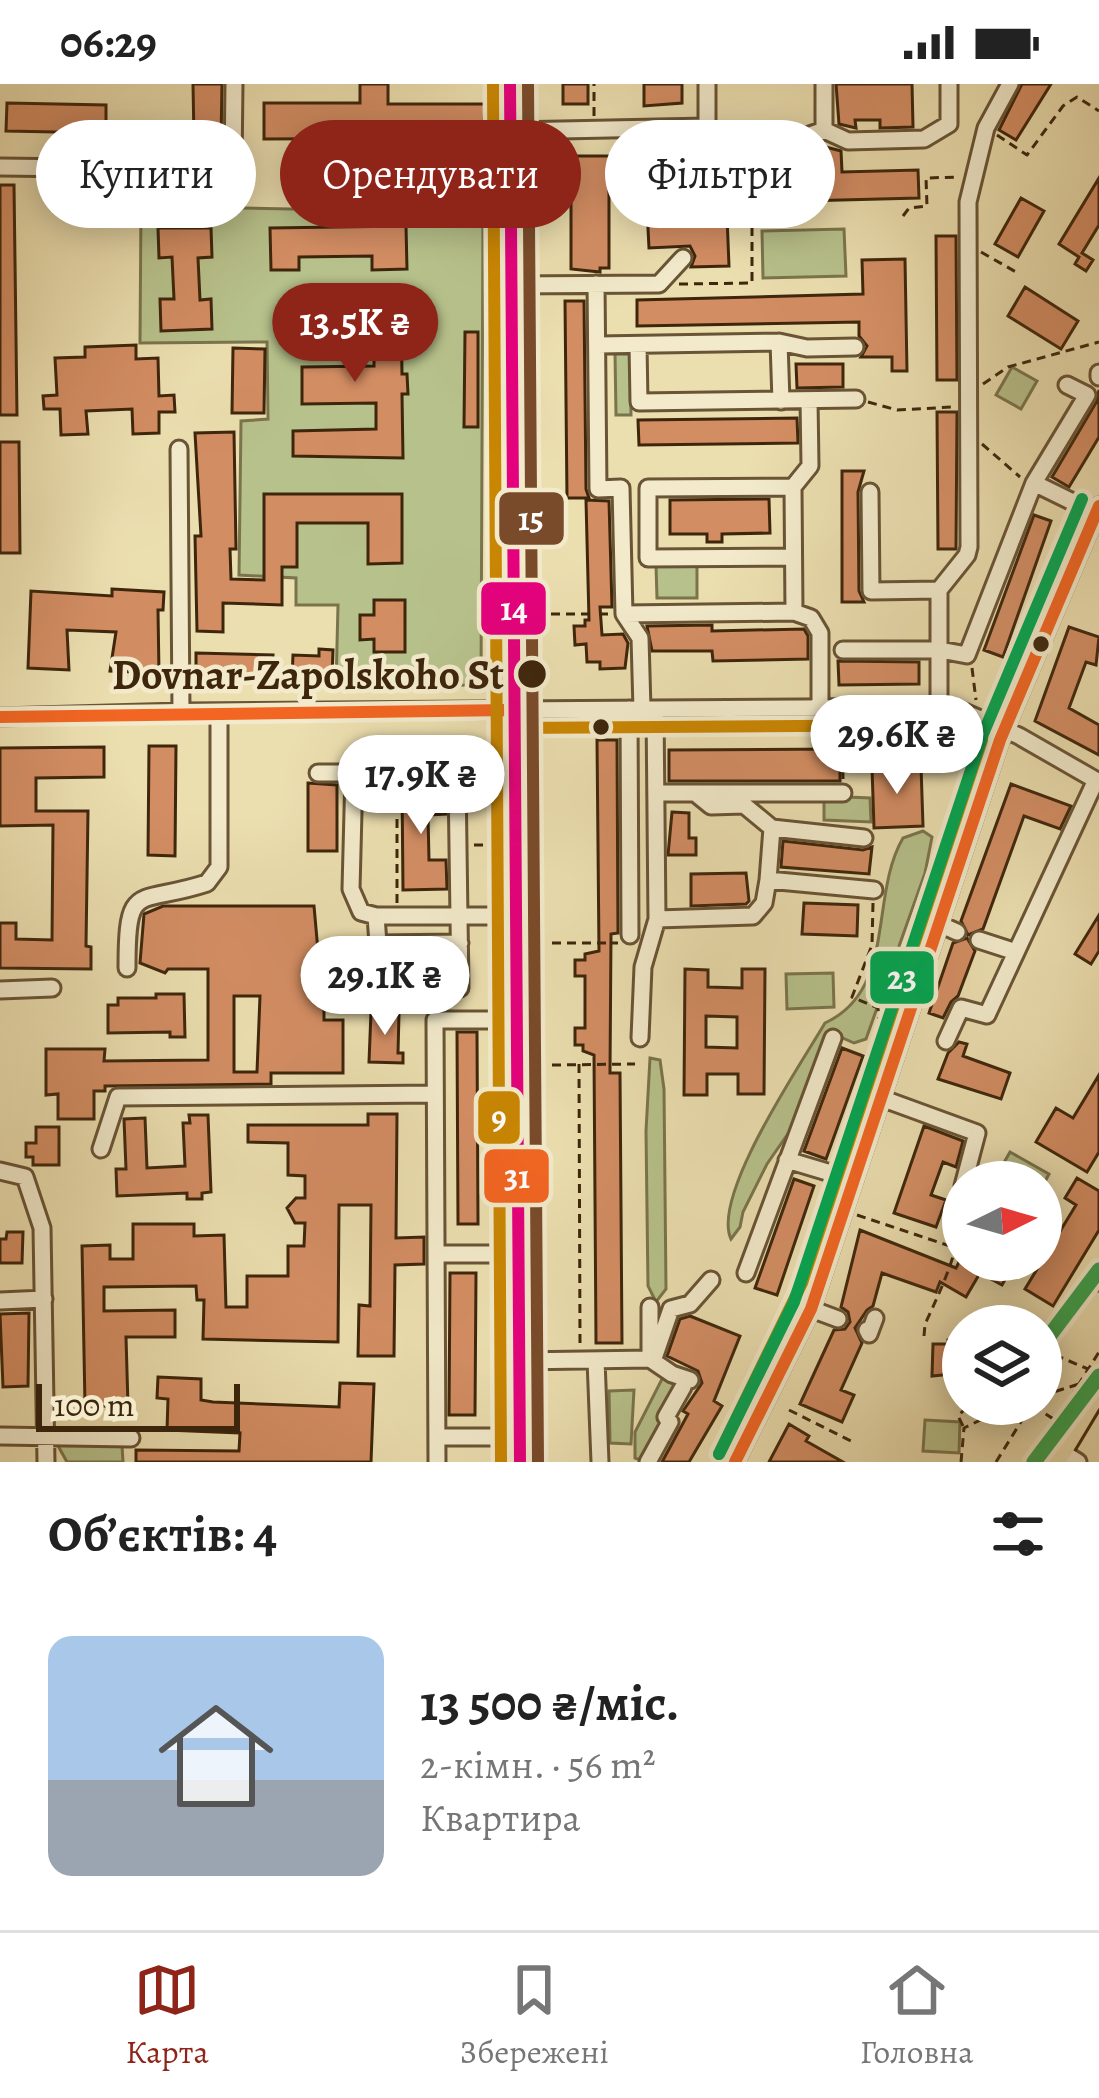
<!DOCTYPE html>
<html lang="uk">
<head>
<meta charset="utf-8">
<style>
	:root { --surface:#fff; --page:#f2f2f2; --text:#222; --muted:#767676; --line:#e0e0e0; --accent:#8f2418 }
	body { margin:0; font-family:Alegreya,serif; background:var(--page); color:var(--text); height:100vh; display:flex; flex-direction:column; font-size:45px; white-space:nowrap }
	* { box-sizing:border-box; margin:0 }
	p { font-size:39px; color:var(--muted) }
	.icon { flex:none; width:66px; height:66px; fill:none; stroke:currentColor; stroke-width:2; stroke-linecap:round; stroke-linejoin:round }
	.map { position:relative; height:1378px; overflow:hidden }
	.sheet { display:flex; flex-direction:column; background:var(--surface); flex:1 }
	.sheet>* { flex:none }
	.banner { position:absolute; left:36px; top:36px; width:1029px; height:108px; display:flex; gap:24px }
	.needle { width:78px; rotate:85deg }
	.buttons { position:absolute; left:942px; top:1077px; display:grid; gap:24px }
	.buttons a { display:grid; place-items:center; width:120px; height:120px; border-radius:50%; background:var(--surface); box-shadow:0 6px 30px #0003; font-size:60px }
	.scale { position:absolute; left:36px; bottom:30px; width:204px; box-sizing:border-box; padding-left:12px; border:6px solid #3e260c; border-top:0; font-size:33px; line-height:42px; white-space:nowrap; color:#3e260c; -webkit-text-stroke:9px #f2eacb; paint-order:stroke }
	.price { position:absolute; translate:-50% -102px; padding:0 27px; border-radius:42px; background:#fff; color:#222; font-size:39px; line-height:78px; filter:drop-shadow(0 3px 6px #0008) }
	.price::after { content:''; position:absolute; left:50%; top:72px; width:36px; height:27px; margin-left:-18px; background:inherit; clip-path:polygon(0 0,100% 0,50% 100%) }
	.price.current { background:var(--accent); color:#fff }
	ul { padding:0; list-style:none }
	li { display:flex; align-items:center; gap:36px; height:300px; padding:0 48px }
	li+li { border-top:3px solid var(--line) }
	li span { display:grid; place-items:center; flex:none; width:336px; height:240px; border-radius:24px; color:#555 }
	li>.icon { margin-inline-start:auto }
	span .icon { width:144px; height:144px; fill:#fffc; stroke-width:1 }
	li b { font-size:51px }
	h2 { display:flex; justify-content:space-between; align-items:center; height:144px; padding:0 48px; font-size:51px }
	.chip { padding:0 42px; border-radius:54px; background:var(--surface); box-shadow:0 6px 30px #0003; font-size:42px; line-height:108px }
	.chip.current { background:var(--accent); color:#fff }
	.status { display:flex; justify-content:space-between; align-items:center; height:84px; padding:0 60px; background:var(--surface); direction:ltr }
	.status svg { height:33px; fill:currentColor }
	.dock { display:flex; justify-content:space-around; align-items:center; height:168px; border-top:3px solid var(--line); background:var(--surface); font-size:33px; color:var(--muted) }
	.dock a { display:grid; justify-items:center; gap:6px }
	.dock .current { color:var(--accent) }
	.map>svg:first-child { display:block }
	.green { fill:#b7c18b; stroke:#7a744c; stroke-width:3 }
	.building { fill:#d38d63; stroke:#3e260c; stroke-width:3; fill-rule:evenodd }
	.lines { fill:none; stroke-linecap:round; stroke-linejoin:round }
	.minor-casing { stroke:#695435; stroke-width:21 }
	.major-casing { stroke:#3e260c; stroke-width:24 }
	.path { stroke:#3e260c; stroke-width:3; stroke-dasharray:9 6; stroke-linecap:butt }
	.minor { stroke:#f2eacb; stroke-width:15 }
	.major { stroke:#ebdeaf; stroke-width:18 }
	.bus-1-casing { stroke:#f2eacb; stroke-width:21 }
	.bus-2-casing { stroke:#f2eacb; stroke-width:21 }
	.bus-3-casing { stroke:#f2eacb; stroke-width:21 }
	.bus-1 { stroke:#f26522; stroke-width:12 }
	.bus-2 { stroke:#c98603; stroke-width:12 }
	.bus-3 { stroke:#00a651; stroke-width:12 }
	.tram-1-casing { stroke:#f2eacb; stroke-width:21 }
	.tram-2-casing { stroke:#f2eacb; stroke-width:21 }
	.tram-1 { stroke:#7a4b2a; stroke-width:12 }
	.tram-2 { stroke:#e5007d; stroke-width:12 }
	.metro-1-casing { stroke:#f2eacb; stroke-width:24 }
	.metro-1 { stroke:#35a44e; stroke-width:15 }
	.bus-dot { fill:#3e260c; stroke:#f2eacb; stroke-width:4.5 }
	.labels { text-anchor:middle; stroke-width:9; stroke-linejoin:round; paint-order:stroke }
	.stop-label { font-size:42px; font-weight:bold; fill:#3e260c; stroke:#f2eacb; text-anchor:end }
	.line-badge { stroke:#f2eacb; stroke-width:4.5 }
	.badge-label { font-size:33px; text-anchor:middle; font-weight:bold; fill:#fff }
</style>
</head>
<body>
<div class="status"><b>06:29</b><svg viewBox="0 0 49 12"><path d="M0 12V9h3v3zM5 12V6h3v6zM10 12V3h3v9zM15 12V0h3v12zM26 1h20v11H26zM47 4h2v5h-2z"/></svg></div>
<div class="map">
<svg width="1099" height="1378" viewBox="0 0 1099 1378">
	<rect width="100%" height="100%" fill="#ebdeaf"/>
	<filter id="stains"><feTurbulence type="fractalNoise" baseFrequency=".00167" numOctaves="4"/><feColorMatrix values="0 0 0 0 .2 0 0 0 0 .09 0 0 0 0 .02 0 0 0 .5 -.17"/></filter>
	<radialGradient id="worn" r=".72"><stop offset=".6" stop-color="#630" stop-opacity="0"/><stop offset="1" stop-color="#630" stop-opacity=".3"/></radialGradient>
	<path class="green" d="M141,122L483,129L481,601L336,602L338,521H296V494L239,491L241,337L268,335L267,258L140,259Z
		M844,145L846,192L763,194L762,147Z
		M615,269H630L631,331H616Z
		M1012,283L1037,297L1021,325L996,311Z
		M656,481H697V514H657Z
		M824,712L870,714L871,738L824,736Z
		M923,747L932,753L925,789L866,955L854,959L838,952L794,1041L767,1080L743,1128L740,1143L731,1155C711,1112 801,980 825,939C897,906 869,812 903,754Z
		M833,889L834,923L787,925L786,890Z
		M650,974L660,976L664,1005L666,1205L656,1218L648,1202L646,1047Z
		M1010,1068L1049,1090L1041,1105V1098H1013L998,1089Z
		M663,1293L682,1300L642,1377L635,1374V1348Z
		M634,1306L631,1360L610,1359L609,1307Z
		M925,1336L960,1338L959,1369L923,1367Z
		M57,1360L122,1361L123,1378H67Z"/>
	<path class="building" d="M193,0H222L221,55H194Z
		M360,0H388V20H485L481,89L441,90L434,98H403V94H393V77H460V54L264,55V19H360Z
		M563,0H588V20H563Z
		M644,0H682V19L644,22Z
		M836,0H912L913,43L880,44V36H855L856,44L839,40Z
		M1022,0H1051L1016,56L999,46Z
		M7,19L106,21V49L6,47Z
		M822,62L841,67L842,88L918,86L919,114L759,118V90L822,88Z
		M571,72H609V184H600V188L571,185V97H564V85H571Z
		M725,82L729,182L691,183L695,172L690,162L649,164L645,85Z
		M1099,94V141L1082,169L1093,176L1086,187L1075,180L1079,173L1059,160Z
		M0,101H14L17,331H0Z
		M1021,114L1044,127L1018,173L995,160Z
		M406,142L407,185L372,186V172L299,173V186H271L270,144Z
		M158,144H211L212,173L198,174L200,216L211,215L212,245L161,247L160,215H174L172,173L159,174Z
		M936,152H956L957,296H937Z
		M905,175L907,287H892V273H861L867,262L859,252V238L637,242V216L863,210L862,176Z
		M1025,203L1078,237L1061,265L1008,232Z
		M565,217H584L586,405L589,414H567Z
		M401,227L402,290H407L408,310H402L403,374L293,372V347L376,345V319L302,320V283L374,282V256L293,257V231Z
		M465,248H478V343H464Z
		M136,261V275L158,274L159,312L174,311L175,328H159V349L133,350L132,325L86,327L88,350L61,351L60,325H44L43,312L57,311L55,274L85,273V263Z
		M233,264L265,265L264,329H232Z
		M796,280H843V303L797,304Z
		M1099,306V353L1069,403L1052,393L1097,317Z
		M937,328H957L956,465H938Z
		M797,334L798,359L639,361L638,336Z
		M234,348L236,465H230L231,495L264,496V410H402V479L368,480V439H297V483H282V521L223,519V548L197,547L195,452H201L195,349Z
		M0,358H19L20,469H0Z
		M842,387H864L858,408L859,507L864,518H842Z
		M769,415L770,449L722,450V458H707V450H670V416Z
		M586,416L609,417L612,523H600L602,551L623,550L628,559L625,584L600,585V578H587L586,560L575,561L574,542H585V536H589Z
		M1034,431L1051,437L1003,573L984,566Z
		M112,505L164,508L163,526H158L159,589L110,587L116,548L67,546L69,586L28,584L31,507L112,512Z
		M374,516H405V568H374V555L360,556V531H374Z
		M712,541V547L804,545L808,552V575L713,577L712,567H652L647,542Z
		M1069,543L1099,553L1096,581L1086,578L1069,624L1099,641V671L1035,637Z
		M319,565L333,566L332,596L292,595L293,571L319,572Z
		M196,569L273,571L272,598L196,595Z
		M838,577L919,578V600L839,601Z
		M597,656H617L618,849L611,850L610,989H620L622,1259H596L594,971L583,967V961H575V944H585V892H575V876H585V870L599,867Z
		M149,662H176L175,772L148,771Z
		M104,663V693L36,694V727H88L86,862L91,863V885L0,884V839H16V855L52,856L53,741L0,742V664Z
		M840,665V697H669V666Z
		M921,682L923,742L874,744L872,683Z
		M308,699L337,701V767H308Z
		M1011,700L1071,722L1060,745L1024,732L983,845L968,851L961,837Z
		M402,701H445L446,730L428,731L429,776H446L447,805L403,806Z
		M672,728L689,729V754H696V771H668Z
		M783,757L863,766L872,763L869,790L781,783Z
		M746,789L749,817L746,820L691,822V790Z
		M804,819L858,821L857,852L802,850Z
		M163,822H314L318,867H314V900H324V936H343V989H271V1000L105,1002V1007H94V1035H58V1010L46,1011V965H105L104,977L208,976V885H168L165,889L140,879L144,830ZM234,912H260L257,988H234Z
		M1099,831V867L1091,880L1075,870Z
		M967,854L975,867L958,912L951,918L943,934L929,929L953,859Z
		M373,871H448V889H373Z
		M685,885L708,886V903L742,904V885H765L764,1010H738V990H707V1011H684ZM706,932L737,933V964L706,963Z
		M156,910H184L185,953H170V948L108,949V921H118V914H156Z
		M371,928L399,929L398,969H403V979L369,978Z
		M457,948H477L478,1140H458Z
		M959,958L967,960L963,972L1010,989L1001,1015L938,995L948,969Z
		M842,964L863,972L826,1075L804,1067Z
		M1099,991V1068L1087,1088L1036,1058L1056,1024L1073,1034Z
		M368,1030H397L396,1154L424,1153V1180L395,1181L394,1272H358L359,1221L370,1222L371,1121H339L338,1258L203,1255L204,1216H197L196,1202L104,1203V1227L175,1226V1253H126L128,1322H85L82,1162L110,1161V1175H133V1140H194V1152L224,1151L226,1223H247V1192H288V1162H304L305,1139H295L287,1124L296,1114H305V1092L288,1091V1059L248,1058V1041H368Z
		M189,1031H208L211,1108L202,1109V1115H187V1109L117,1112L116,1085H126L124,1035L145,1034L147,1084L185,1082L183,1039H190Z
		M924,1042L963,1057L956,1083L943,1078L931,1111L946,1116L936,1143L894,1129Z
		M36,1043H59V1081H33V1073H26V1059H36Z
		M1077,1094L1099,1107V1146L1053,1222L1025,1205L1076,1121L1065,1114Z
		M794,1095L814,1102L777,1211L755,1204Z
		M860,1146L956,1184L960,1176H1016L1002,1201L980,1189L966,1213L940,1198L936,1208L882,1189L873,1222L867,1226L855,1244L862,1259L841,1306L854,1311L842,1338L800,1320L834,1246L845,1245L850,1238L848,1228L841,1223Z
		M7,1148H23L22,1179H0V1155H6Z
		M450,1189H476L475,1331H449Z
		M29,1229L28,1302L3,1303L0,1230Z
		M690,1232L740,1252L714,1317L722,1322L689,1378H662L688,1330L683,1327L702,1299L698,1287L667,1272L680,1235Z
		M948,1256H963V1289L932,1292L933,1260H948Z
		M158,1293L201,1295V1316L213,1318L339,1323L340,1299L374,1300L371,1378H136V1366L239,1367L240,1349L167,1346L168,1315L157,1314Z
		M789,1340L809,1352L806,1357L843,1378H769Z"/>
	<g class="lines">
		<defs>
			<path id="minor" d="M824,0V46
				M707,43V0
				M512,47L707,43L751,57H793L824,46L848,57L924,55L949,40V0
				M0,83L77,84L108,94L227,91L233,82L234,0
				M596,200L598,405L621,404L624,530L640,554L642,625
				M513,201L659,200L683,174
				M779,258L781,317
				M598,261L779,258L807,264L855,263
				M638,261L639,318L856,315
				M1099,289V293
				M179,365L181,628
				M1034,399L1095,429
				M870,408L871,507L939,506
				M792,473L648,474V404L793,403
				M794,528L793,403L810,382L809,316
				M624,530L794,528L811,534L820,549V624
				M843,566H940L967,571L1034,399L1087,311L1067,301
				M939,623V506L967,471L969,463L968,118L986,44L1010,0
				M629,625L630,851
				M0,633L181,628L953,623L1019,652L1099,698
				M318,689H450L457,693L460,904
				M354,689L351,805L361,828L376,832H515
				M657,709H843
				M695,709L711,722L744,721L772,744L864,754
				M772,744L768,796L874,806
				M376,832L378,860L460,859
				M657,835L753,832L764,819L768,796
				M939,840L957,848
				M979,856L1016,868
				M127,884C127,795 137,822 207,799L219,783V628
				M0,906L52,904
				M640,954L643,883L657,835L655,625
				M946,957L961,924L987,931L1096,696
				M881,1014L977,1049L963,1102
				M101,1065L118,1013L434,1010
				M787,1076L854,1096
				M0,1087L25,1093L42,1144L46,1378
				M437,1170H517
				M746,1189L833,954
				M1098,1198L1099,1195
				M0,1217L44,1215
				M650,1223V1272
				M811,1225L838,1235
				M867,1246L869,1250L875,1234
				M596,1276L600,1378
				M518,1277L650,1275L672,1290L690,1296
				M653,1277L671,1225L690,1220L711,1196
				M0,1352L131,1354
				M437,1353H519
				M1062,1368L1078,1378
				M437,1378L435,936H515
				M648,1378L670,1338L666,1333L683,1303
				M735,1378L811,1225L1000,656L1099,422"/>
			<path id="major" d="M511,0L519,1378
				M1056,1378L1099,1306"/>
		</defs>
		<use href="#minor" class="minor-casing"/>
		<use href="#major" class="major-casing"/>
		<path class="path" d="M594,32V0
			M997,51L1027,71L1063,22L1077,13L1099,27
			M903,132L909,124L927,122L926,94L959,93
			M981,168L1016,188
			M679,200L752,199V136H762
			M983,300L1008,283L1099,258
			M868,318L897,326L953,323
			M982,360L1020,393
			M551,530H589
			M599,530H610
			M972,584L976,616
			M842,643L843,695
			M474,761H493
			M397,819V702
			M873,819L872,861L852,913L878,924L881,968
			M552,859H618
			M579,980L580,1260
			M552,981L635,980
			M857,1131L956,1164
			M993,1242H994
			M924,1252L925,1240C944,1199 962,1162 962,1115
			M1041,1265L1088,1285
			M1041,1305L1057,1275
			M1041,1312L1079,1300
			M973,1320H1013
			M1033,1322L1055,1336
			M789,1326L855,1359
			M963,1342L958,1332L970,1320
			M961,1378L964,1344L1011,1321
			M996,1378L1032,1320
			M1030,1378L1099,1268"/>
		<use href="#minor" class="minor"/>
		<use href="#major" class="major"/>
		<defs>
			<path id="bus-1" d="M513,626L519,1378
				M0,633L513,626
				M735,1378L811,1225L1000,656L1099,422"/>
			<path id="bus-2" d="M493,0L501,1378
				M513,644L949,641L982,656L802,1199L719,1370"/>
			<path id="bus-3" d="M719,1370L794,1218L983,650L1082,415"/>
		</defs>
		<use href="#bus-1" class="bus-1-casing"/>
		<use href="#bus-2" class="bus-2-casing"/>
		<use href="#bus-3" class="bus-3-casing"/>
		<use href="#bus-1" class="bus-1"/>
		<use href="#bus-2" class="bus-2"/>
		<use href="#bus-3" class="bus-3"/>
		<defs>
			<path id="tram-1" d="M528,0L538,1378"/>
			<path id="tram-2" d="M510,0L520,1378"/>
		</defs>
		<use href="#tram-1" class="tram-1-casing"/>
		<use href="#tram-2" class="tram-2-casing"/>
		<use href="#tram-1" class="tram-1"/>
		<use href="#tram-2" class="tram-2"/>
		<defs>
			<path id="metro-1" d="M1041,1263L1099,1186
				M1034,1378L1099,1292"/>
		</defs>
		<use href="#metro-1" class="metro-1-casing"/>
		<use href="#metro-1" class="metro-1"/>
	</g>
	<g class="bus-dot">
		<circle cx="1041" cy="560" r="10"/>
		<circle cx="532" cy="590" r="16"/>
		<circle cx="601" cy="643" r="10"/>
	</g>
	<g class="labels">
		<g class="stop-label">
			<text x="504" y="605">Dovnar-Zapolskoho St</text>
		</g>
	</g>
	<g class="line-badge">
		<rect x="497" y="406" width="69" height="57" rx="12" fill="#7a4b2a"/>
		<rect x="479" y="496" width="69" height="57" rx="12" fill="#e5007d"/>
		<rect x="868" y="865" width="68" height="57" rx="12" fill="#00a651"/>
		<rect x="476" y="1005" width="46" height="57" rx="12" fill="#c98603"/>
		<rect x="482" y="1063" width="69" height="58" rx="12" fill="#f26522"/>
	</g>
	<g class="badge-label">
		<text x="531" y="446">15</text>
		<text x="514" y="536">14</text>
		<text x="902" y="905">23</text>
		<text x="499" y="1045">9</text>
		<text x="517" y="1104">31</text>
	</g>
	<rect width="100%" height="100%" filter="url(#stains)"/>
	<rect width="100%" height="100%" fill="url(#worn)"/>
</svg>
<div class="buttons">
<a><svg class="needle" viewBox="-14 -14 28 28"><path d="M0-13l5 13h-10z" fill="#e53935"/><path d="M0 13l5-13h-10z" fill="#767676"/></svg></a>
<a><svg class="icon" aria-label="layers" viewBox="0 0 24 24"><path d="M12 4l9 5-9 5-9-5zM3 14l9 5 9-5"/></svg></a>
</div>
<div class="scale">100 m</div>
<b class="price current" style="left:355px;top:301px">13.5K ₴</b>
<b class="price" style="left:897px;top:713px">29.6K ₴</b>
<b class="price" style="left:421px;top:753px">17.9K ₴</b>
<b class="price" style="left:385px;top:954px">29.1K ₴</b>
<div class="banner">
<a class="chip">Купити</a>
<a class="chip current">Орендувати</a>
<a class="chip">Фільтри</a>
</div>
</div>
<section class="sheet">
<h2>Об’єктів: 4<svg class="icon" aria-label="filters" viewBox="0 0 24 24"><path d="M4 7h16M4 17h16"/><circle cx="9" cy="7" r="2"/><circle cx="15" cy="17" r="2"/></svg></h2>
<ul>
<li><span style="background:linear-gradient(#a9c7e8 60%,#9aa5b1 0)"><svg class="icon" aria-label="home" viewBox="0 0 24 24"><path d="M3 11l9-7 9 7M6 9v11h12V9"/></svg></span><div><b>13 500 ₴/міс.</b><p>2-кімн. · 56 m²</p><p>Квартира</p></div></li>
</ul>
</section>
<nav class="dock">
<a class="current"><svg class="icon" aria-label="map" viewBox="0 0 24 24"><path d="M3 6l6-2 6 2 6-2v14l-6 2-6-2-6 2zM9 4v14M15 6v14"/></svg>Карта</a>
<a><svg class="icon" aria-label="saved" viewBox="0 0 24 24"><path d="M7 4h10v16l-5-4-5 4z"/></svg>Збережені</a>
<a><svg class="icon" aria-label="home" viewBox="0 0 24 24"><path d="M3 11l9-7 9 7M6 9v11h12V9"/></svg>Головна</a>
</nav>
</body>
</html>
